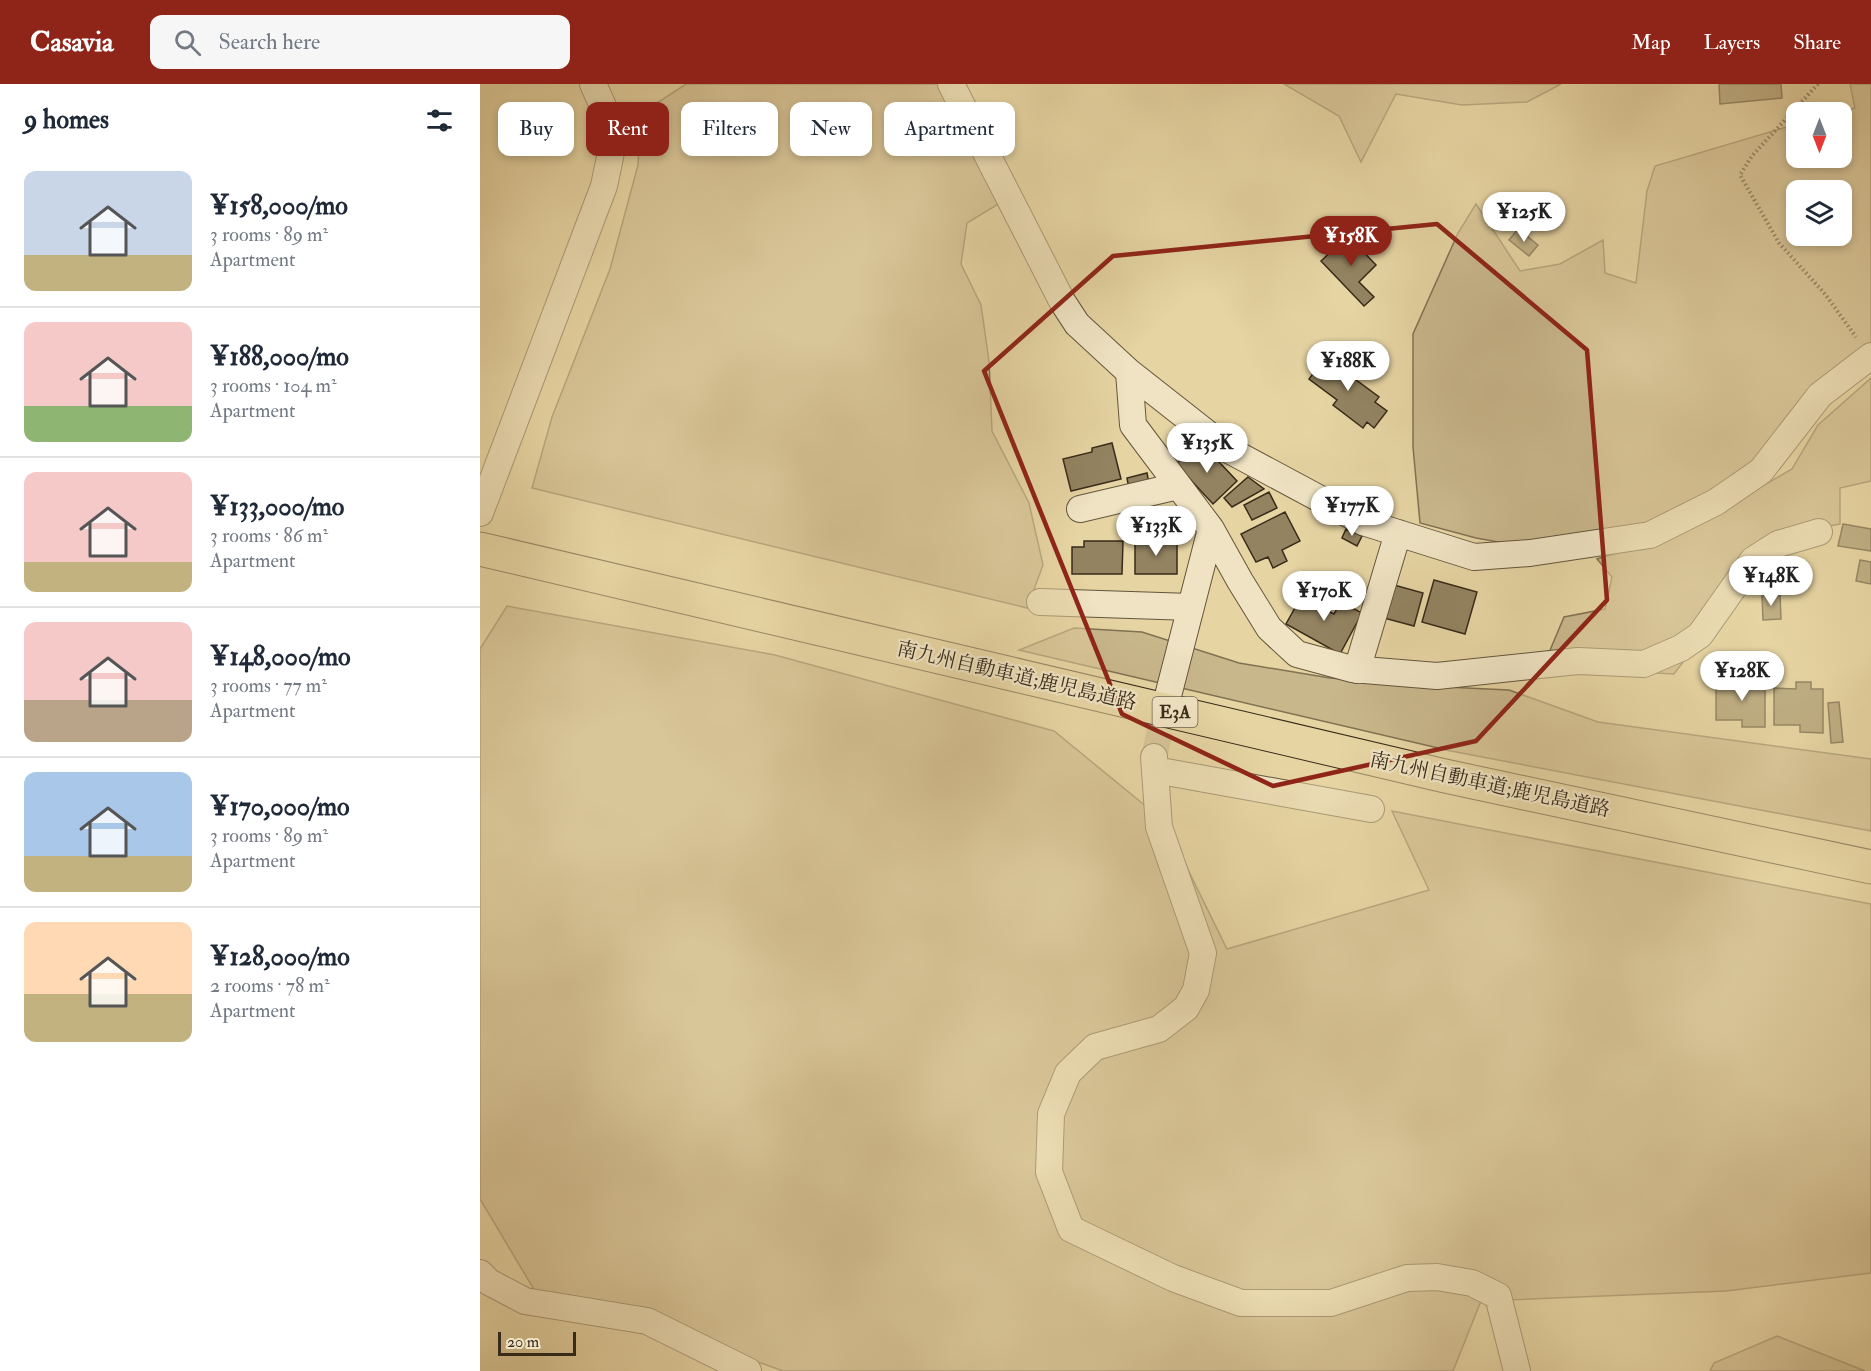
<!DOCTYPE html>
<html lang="en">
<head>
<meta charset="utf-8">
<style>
	:root { --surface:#fff; --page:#f6f6f7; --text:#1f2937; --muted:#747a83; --line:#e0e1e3; --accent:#8f2418 }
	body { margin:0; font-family:"IM FELL Double Pica","Noto Serif JP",serif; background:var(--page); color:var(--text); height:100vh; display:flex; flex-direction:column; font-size:22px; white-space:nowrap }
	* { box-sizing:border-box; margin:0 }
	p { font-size:20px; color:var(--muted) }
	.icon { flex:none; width:33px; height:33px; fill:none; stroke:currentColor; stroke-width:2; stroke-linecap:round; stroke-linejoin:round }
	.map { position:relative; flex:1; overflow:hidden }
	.panel { display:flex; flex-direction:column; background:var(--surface); width:480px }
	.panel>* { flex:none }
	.banner { position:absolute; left:18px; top:18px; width:570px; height:54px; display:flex; gap:12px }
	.needle { width:39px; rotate:180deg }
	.fabs { position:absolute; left:1306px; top:18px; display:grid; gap:12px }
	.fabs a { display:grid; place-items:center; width:66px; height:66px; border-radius:12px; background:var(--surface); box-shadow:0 3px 9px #0003; font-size:30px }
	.scale { position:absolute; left:18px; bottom:15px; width:78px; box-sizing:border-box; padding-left:6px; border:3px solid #392b1a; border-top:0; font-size:16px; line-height:21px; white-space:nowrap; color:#392b1a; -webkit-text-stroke:4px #efe3c3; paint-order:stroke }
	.price { position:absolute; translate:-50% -51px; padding:0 14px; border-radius:21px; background:#fff; color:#222; font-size:20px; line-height:39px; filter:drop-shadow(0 2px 3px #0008) }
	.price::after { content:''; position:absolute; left:50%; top:36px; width:18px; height:14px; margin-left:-9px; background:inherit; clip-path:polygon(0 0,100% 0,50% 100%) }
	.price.active { background:var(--accent); color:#fff }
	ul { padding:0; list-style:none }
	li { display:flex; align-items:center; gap:18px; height:150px; padding:0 24px }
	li+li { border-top:2px solid var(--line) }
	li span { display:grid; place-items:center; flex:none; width:168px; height:120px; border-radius:12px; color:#555 }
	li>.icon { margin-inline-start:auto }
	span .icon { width:72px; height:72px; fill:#fffc; stroke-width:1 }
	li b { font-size:26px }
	h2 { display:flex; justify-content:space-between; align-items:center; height:72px; padding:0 24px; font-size:26px }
	.chip { padding:0 21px; border-radius:12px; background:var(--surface); box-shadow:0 3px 9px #0003; font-size:21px; line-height:54px }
	.chip.active { background:var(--accent); color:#fff }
	header { display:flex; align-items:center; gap:36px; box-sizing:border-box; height:84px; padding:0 30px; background:var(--accent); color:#fff }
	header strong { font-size:28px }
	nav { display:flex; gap:33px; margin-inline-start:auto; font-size:21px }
	.search { width:420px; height:54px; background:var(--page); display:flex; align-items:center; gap:15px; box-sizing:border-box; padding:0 21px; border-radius:12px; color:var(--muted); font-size:22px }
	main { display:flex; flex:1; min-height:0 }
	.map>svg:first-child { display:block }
	.green { fill:#c9b78c; stroke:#817153; stroke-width:1.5; fill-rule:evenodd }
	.building { fill:#938361; stroke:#392b1a; stroke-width:1.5 }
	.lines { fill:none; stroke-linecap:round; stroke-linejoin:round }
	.street-tunnel { stroke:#c3b288; stroke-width:26; stroke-dasharray:26 13; stroke-linecap:butt }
	.street-casing { stroke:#64553c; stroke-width:28 }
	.highway-casing { stroke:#392b1a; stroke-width:35 }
	.path { stroke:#392b1a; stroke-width:4; stroke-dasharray:1.5 3; stroke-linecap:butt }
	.street { stroke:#efe3c3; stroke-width:26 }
	.highway { stroke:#e6d4a3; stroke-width:33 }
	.marked { fill:none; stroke:#8f2418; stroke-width:4.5; stroke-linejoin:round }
	.labels { text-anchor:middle; stroke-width:4.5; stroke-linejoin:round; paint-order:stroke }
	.shield { fill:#efe3c3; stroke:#70624d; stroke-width:1.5 }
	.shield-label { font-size:18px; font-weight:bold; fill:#392b1a }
	.street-label { font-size:20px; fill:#392b1a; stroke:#efe3c3 }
</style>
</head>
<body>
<header>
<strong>Casavia</strong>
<div class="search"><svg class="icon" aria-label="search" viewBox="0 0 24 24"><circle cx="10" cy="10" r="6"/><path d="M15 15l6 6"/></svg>Search here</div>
<nav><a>Map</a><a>Layers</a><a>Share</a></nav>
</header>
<main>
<section class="panel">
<h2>9 homes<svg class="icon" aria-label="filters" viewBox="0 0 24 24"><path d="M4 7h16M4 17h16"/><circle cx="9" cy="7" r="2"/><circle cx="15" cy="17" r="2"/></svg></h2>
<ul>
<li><span style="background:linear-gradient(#c9d6e8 70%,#c2b280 0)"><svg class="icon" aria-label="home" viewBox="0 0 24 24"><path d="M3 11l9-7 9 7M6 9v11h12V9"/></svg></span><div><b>¥158,000/mo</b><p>3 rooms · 89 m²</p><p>Apartment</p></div></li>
<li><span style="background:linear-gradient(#f6c9c9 70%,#8fb573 0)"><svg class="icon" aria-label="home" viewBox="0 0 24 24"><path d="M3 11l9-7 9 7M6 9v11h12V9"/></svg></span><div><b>¥188,000/mo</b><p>3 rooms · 104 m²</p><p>Apartment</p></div></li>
<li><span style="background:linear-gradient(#f6c9c9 75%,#c2b280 0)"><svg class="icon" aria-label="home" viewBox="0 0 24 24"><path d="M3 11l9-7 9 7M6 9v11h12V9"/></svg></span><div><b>¥133,000/mo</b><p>3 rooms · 86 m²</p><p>Apartment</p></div></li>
<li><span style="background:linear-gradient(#f6c9c9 65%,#b9a48a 0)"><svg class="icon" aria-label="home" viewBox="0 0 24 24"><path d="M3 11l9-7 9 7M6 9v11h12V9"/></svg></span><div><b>¥148,000/mo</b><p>3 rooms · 77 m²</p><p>Apartment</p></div></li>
<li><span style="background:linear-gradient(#a9c7e8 70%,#c2b280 0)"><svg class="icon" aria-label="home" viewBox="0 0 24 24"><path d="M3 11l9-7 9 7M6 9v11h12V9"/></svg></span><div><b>¥170,000/mo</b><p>3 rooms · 89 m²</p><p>Apartment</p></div></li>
<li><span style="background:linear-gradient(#ffd9b3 60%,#c2b280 0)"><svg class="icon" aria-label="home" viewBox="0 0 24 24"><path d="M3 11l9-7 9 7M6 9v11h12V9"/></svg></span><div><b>¥128,000/mo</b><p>2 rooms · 78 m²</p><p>Apartment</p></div></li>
</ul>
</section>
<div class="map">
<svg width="1391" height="1287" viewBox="0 0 1391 1287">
	<rect width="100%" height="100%" fill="#e6d4a3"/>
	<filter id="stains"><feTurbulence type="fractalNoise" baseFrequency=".00333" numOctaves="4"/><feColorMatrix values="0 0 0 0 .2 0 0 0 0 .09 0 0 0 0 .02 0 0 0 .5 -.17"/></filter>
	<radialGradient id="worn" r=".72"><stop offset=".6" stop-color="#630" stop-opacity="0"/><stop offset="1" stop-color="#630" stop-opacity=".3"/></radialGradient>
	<path class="green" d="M206,0H477L525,116L487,139L481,180L501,221L509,277L512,347L549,419L563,481L547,524L52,404L72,333L130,185L158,81L160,30Z
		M804,0H1081L1047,18L982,21L916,10L881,78L859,32Z
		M1370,0H1391V262L1272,390L1196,433L1068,467L996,454L940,439L933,363V250L978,149L996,120L1040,187L1080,180L1123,156L1125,189L1156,199L1167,107L1175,82L1317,40V74H1362L1361,28L1375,24ZM1317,106H1362V152H1317Z
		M1391,294V397L1360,404V440L1299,451L1194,590L1063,583L1084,533L1125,525L1132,493L1117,475L1171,458L1236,429L1312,385L1338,341Z
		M27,522L295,571L574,647L684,737L747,865L949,806L912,727L1391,820V1189L1246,1207L1001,1217L973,1287H303L221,1258L62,1219L0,1115V565Z
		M594,544L662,548L759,579L850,594L944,602L1029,606L1118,638L1391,675V747L971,667L539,566Z
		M1297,1252L1385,1287H1230L1234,1279Z"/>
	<path class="building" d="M1239,0H1301L1302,14L1240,20Z
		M1038,145L1058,161L1049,172L1029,156Z
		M872,148L881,157L877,161L896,181L879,198L894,213L884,222L841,177Z
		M849,268L878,290L875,295L899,313L895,318L907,327L894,344L887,338L883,344L853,321L857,316L829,295Z
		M632,359L641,395L591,407L583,375L612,368V364Z
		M724,362L757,397L733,420L696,380L709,368L713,372Z
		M667,389L669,400L649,405L647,394Z
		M768,393L784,405L752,423L744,414Z
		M789,408L797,424L772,436L764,421Z
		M805,428L820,457L802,466L807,477L793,484L788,473L776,478L761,450Z
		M1363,440L1391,445V467L1358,462Z
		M866,445L882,452L877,462L862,454Z
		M655,456H697V490H655Z
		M604,457H643L642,490H592V463H604Z
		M1380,476L1391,478V500L1376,497Z
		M954,496L997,508L985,550L942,538Z
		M914,501L943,509L934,542L904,534Z
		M826,504L839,511L834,520L854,530L861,518L882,529L860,570L806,540Z
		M1282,511H1300L1301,535L1283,536Z
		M1258,592H1273V599H1285V643H1262V636H1236V599H1258Z
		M1316,598H1331V605H1343V649L1320,648V641H1294V604L1316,605Z
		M1359,618L1363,658L1351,659L1348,619Z"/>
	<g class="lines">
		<path class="street-tunnel" d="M674,673L689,609"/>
		<defs>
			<path id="street" d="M471,0L582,217L597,240L649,288L747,365L883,438L994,473L1050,469L1170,451L1236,418L1281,387L1340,311L1391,272
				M649,288L653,341L731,445L689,608
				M600,425L698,402
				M0,429L124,102L135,49L113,0
				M731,445L760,497L789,544L817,570L872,585L957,592L1098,577L1164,580L1201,564L1220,551L1273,476L1298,460L1339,448
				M560,518L711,523
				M877,586L918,449
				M674,673L679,743L723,869L716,906L706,924L679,945L615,963L588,989L571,1030L569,1088L591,1145L693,1194L761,1219H851L927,1194L957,1193L992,1199L1018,1212L1037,1287
				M675,686L891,725
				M0,1189L9,1198L45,1217L167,1237L268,1287"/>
			<path id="highway" d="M0,465L965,692L1391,783"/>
		</defs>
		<use href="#street" class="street-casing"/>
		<use href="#highway" class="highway-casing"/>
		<path class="path" d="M1338,0L1272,72L1260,91L1299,159L1345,210L1376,253"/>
		<use href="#street" class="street"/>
		<use href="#highway" class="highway"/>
	</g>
	<path d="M0 0H1391V1287H0ZM957,140L1107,266L1127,516L996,657L793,702L642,630L504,287L633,172Z" fill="#e6d4a3" fill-opacity=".55" fill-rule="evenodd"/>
	<path class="marked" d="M957,140L1107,266L1127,516L996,657L793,702L642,630L504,287L633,172Z"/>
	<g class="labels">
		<rect class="shield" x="672.5" y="613" width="45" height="30" rx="4.5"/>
		<g class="shield-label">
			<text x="695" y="634">E3A</text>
		</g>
		<g class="street-label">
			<text transform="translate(537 591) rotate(13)" y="7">南九州自動車道;鹿児島道路</text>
			<text transform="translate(1010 700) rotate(12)" y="7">南九州自動車道;鹿児島道路</text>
		</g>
	</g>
	<rect width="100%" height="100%" filter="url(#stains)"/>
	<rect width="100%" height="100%" fill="url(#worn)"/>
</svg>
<div class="fabs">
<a><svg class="needle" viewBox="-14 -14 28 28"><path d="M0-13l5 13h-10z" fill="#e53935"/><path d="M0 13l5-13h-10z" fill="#747a83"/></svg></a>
<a><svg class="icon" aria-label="layers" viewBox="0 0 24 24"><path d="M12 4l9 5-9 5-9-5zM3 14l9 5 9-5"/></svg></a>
</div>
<div class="scale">20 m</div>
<b class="price" style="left:1044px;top:159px">¥125K</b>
<b class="price active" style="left:871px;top:183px">¥158K</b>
<b class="price" style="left:868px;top:308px">¥188K</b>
<b class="price" style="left:727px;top:390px">¥135K</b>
<b class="price" style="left:872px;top:453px">¥177K</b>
<b class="price" style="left:676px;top:473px">¥133K</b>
<b class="price" style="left:1291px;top:523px">¥148K</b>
<b class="price" style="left:844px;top:538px">¥170K</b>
<b class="price" style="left:1262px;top:618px">¥128K</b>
<div class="banner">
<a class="chip">Buy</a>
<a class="chip active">Rent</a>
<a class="chip">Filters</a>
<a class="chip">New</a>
<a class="chip">Apartment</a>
</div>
</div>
</main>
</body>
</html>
